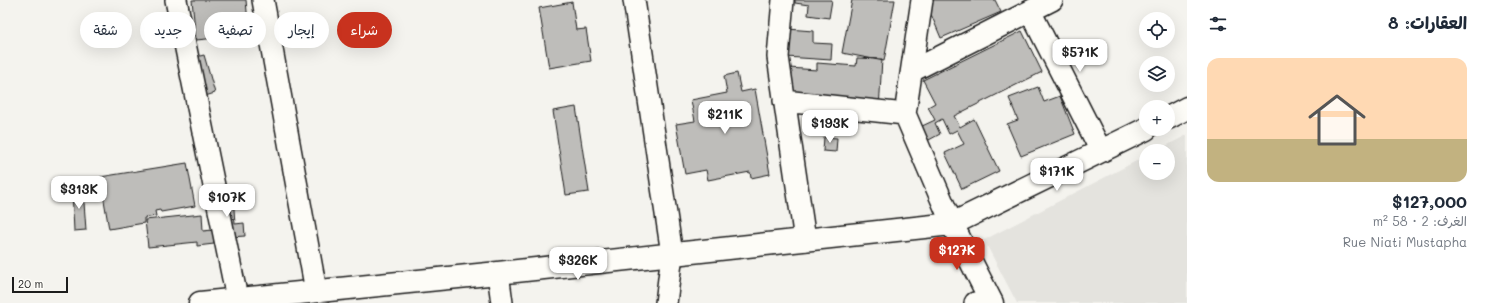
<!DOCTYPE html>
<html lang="ar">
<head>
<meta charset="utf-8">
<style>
	:root { --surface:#fff; --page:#f6f6f7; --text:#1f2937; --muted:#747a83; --accent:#c8321e }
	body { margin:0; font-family:Mali,"Playpen Sans Arabic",sans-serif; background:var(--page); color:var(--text); direction:rtl; height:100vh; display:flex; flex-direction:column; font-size:15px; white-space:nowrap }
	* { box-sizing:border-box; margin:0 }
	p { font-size:13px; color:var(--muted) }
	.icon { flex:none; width:22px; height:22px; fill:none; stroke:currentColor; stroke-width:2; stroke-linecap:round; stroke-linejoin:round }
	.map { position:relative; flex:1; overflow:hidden; direction:ltr }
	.sheet { display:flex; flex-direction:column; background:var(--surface); width:300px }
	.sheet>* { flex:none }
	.banner { position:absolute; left:12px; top:12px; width:380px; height:36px; direction:rtl; display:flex; gap:8px }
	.tools { position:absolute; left:1139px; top:12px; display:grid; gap:8px }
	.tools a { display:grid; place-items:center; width:36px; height:36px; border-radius:50%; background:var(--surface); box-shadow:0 4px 16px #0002; font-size:20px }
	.scale { position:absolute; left:12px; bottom:10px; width:56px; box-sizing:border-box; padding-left:4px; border:2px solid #1c1c1c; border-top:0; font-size:11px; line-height:14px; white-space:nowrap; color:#1c1c1c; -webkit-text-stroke:3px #fdfcf7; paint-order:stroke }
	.price { position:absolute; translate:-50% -34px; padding:0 9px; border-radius:8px; background:#fff; color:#222; font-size:13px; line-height:26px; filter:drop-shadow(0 1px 2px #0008) }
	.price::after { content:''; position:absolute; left:50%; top:24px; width:12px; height:9px; margin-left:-6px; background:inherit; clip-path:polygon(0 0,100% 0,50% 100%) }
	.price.current { background:var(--accent); color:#fff }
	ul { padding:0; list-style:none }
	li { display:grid; align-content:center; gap:8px; height:212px; padding:0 20px }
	li span { display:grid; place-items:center; height:124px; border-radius:12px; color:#555 }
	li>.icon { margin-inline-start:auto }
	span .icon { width:72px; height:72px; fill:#fffc; stroke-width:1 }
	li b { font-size:17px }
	h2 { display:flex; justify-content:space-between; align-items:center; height:48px; padding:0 20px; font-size:17px }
	.tag { padding:0 14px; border-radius:18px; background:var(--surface); box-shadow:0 4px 16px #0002; font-size:14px; line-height:36px }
	.tag.current { background:var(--accent); color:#fff }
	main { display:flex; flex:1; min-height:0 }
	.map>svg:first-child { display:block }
	.built { fill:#e4e3de }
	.building { fill:#bebdba; stroke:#1c1c1c }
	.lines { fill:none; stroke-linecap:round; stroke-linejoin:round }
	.minor-casing { stroke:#1c1c1c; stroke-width:24 }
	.major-casing { stroke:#1c1c1c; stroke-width:25 }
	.minor { stroke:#fdfcf7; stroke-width:21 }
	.major { stroke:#fdfcf7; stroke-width:22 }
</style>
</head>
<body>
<main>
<section class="sheet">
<h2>العقارات: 8<svg class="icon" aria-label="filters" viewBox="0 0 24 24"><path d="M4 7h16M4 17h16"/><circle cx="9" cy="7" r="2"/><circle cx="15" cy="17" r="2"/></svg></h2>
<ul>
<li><span style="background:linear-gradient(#ffd9b3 65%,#c2b280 0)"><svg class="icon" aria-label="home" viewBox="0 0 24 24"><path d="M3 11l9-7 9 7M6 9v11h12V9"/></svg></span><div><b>$127,000</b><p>الغرف: 2 · 58 m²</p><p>Rue Niati Mustapha</p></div></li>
</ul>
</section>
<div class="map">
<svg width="1187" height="303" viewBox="0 0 1187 303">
	<rect width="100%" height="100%" fill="#f4f3ee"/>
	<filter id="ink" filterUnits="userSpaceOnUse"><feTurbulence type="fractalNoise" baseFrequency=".025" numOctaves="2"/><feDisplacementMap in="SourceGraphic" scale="8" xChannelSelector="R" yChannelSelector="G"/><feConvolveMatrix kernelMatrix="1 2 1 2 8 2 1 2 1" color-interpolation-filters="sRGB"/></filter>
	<g filter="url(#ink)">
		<path class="built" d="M1187,135V303H1017L984,240L1146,156V173H1168V151H1156Z"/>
		<path class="building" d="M192,0H246L249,35L196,40Z
			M795,0H832L829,18L808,15L809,5L795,3Z
			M852,0H895L884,61L842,53Z
			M925,0H995L1001,12L941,38Z
			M572,2L576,30L586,29L591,61L549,68L539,8Z
			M788,29L813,31V43L832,44L831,60L786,57Z
			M1022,31L1042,72L954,116L960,127L974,119L999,171L962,189L945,153L964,144L957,130L949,134L942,119L935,123L940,134L927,141L920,127L935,120L928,107L935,103L923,80Z
			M204,55L215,93L195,99L184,60Z
			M857,58L882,59L879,110L786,104L789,68L817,70V63L856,66Z
			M737,73L741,92L755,89L770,174L751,178L750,172L708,180L706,170L685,174L676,124L695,121L691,100L727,93L724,76Z
			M1038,87L1044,102L1060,96L1075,134L1021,156L1007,124L1018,120L1009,98Z
			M576,107L589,192L566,195L553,111Z
			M824,137L837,138L836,152L823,151Z
			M187,163L195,206L161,212L160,210L155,211L156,216L144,218V223L109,229L100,177Z
			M72,189H83L86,230L74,231Z
			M233,195L235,224L244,223L245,236L217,238L214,197Z
			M202,214L203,231L213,230L214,244L197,246V242L148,247L145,220Z"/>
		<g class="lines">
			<defs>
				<path id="minor" d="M176,0L238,303
					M263,0L316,291
					M634,0L672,254L666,303
					M783,0L778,57L805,240
					M922,0L905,114L952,224
					M1030,11L1101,151
					M912,71L1052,0
					M784,101L905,114
					M498,273L502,303
					M975,303L991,301"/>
				<path id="major" d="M1168,118L1187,108
					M952,224L992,303
					M200,303L498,273L952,224L1146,129"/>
			</defs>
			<use href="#minor" class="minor-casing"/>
			<use href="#major" class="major-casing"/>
			<use href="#minor" class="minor"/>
			<use href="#major" class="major"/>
		</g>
	</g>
</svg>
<div class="tools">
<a><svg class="icon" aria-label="locate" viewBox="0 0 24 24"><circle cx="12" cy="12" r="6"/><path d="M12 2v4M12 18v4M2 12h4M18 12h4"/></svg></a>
<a><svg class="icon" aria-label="layers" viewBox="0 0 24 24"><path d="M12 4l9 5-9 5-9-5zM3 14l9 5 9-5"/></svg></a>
<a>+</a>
<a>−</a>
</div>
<div class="scale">20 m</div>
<b class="price" style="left:1080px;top:73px">$571K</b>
<b class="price" style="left:725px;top:135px">$211K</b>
<b class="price" style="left:830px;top:144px">$193K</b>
<b class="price" style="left:1057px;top:192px">$171K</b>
<b class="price" style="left:79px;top:210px">$313K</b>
<b class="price" style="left:227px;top:218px">$107K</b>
<b class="price current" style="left:957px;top:271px">$127K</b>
<b class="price" style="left:578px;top:281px">$326K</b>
<div class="banner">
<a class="tag current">شراء</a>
<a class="tag">إيجار</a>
<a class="tag">تصفية</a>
<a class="tag">جديد</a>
<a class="tag">شقة</a>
</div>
</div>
</main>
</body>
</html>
